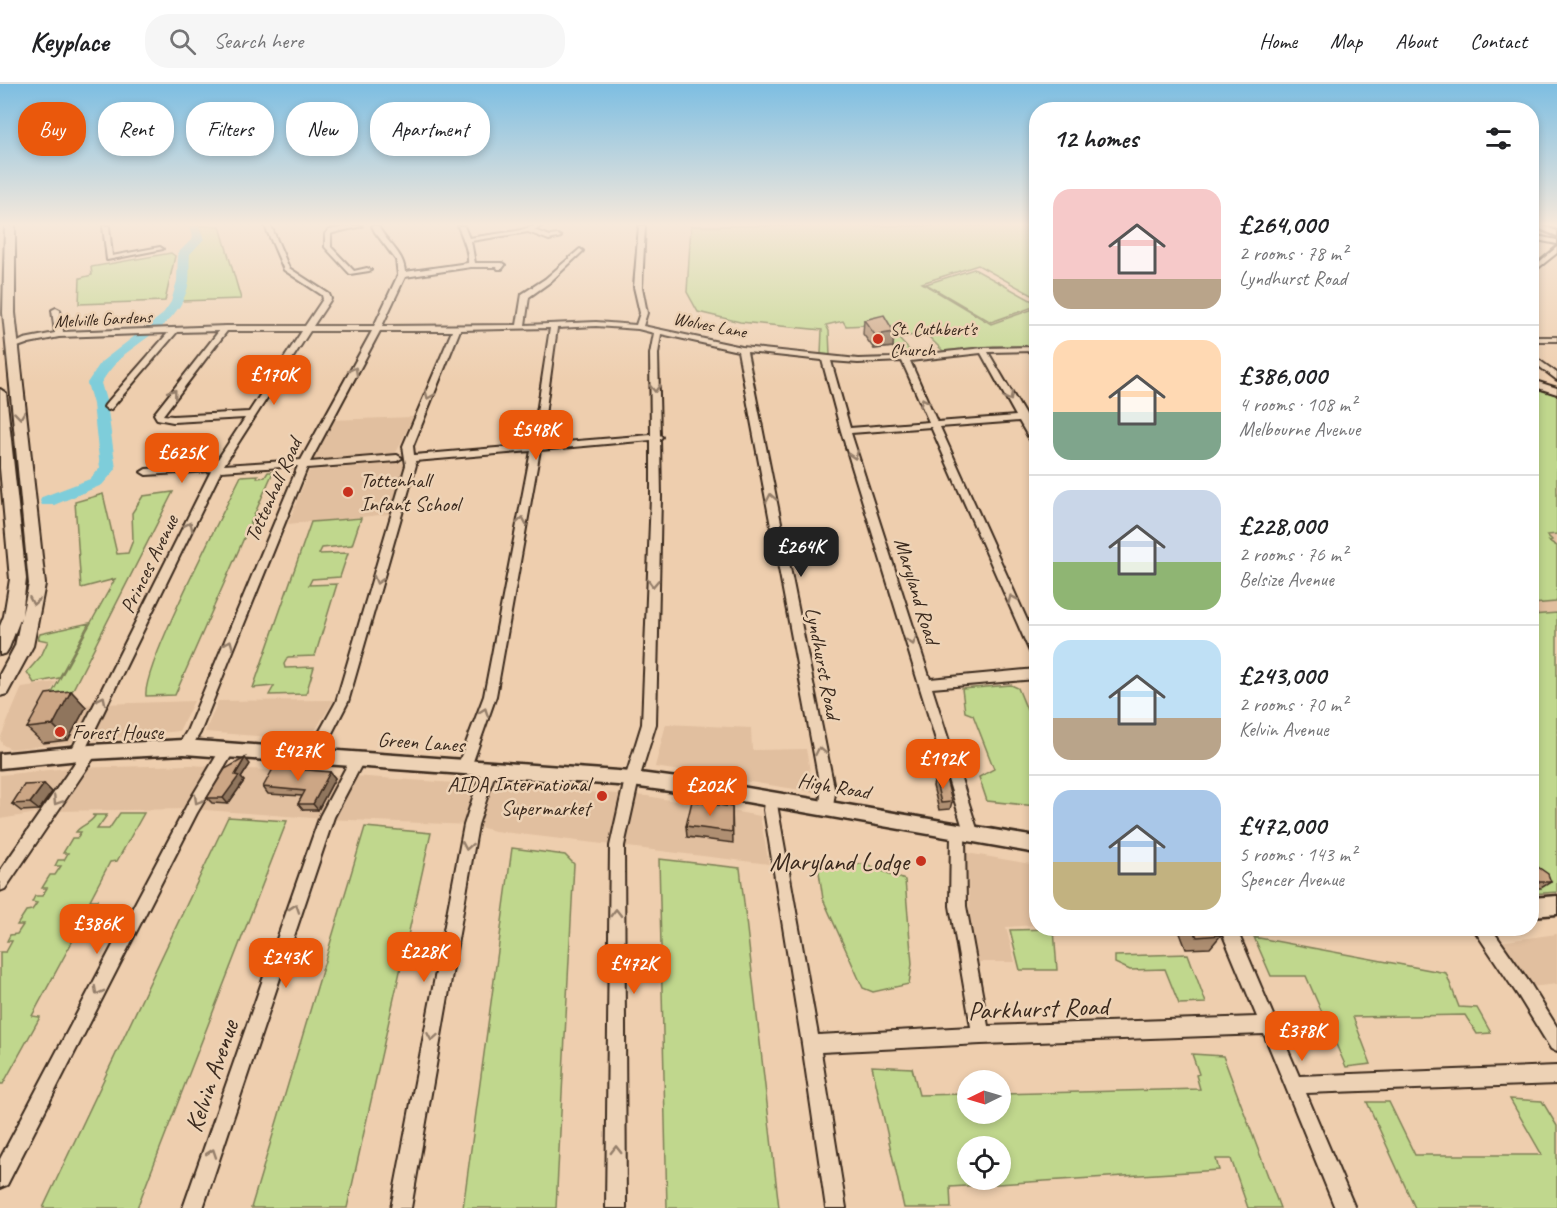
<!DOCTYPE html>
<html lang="en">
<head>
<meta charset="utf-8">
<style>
	:root { --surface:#fff; --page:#f6f6f6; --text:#202124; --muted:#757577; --line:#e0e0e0; --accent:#ea580c }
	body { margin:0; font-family:Caveat,sans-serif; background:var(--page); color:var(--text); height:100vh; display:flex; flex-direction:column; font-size:22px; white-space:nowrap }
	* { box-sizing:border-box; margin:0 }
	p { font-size:20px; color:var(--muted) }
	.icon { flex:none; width:33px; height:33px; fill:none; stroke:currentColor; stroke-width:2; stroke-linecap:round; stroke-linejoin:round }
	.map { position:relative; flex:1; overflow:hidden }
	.side { position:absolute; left:1029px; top:18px; width:510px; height:834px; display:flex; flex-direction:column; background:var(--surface); border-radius:24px; box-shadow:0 3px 9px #0003 }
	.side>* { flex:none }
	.hud { position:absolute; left:18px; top:18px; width:570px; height:54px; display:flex; gap:12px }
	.needle { width:39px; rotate:265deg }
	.controls { position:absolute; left:957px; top:986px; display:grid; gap:12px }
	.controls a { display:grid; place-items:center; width:54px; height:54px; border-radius:50%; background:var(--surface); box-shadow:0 3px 9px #0003; font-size:30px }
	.price { position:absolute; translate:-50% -51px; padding:0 14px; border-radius:12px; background:var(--accent); color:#fff; font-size:20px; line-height:39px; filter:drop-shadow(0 2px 3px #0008) }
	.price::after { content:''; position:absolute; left:50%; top:36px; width:18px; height:14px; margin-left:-9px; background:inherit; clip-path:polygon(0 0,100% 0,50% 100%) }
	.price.selected { background:#222; color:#fff }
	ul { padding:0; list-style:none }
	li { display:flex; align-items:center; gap:18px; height:150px; padding:0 24px }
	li+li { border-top:2px solid var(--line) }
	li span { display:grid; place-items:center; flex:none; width:168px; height:120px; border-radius:18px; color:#555 }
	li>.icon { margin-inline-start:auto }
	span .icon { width:72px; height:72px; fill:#fffc; stroke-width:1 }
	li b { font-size:26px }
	h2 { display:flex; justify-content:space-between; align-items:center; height:72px; padding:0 24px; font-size:26px }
	.chip { padding:0 21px; border-radius:24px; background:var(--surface); box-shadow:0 3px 9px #0003; font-size:21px; line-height:54px }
	.chip.selected { background:var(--accent); color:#fff }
	header { display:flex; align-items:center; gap:36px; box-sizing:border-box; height:84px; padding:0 30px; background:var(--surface); border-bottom:2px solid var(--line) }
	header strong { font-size:28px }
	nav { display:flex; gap:33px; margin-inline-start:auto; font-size:21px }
	.search { width:420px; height:54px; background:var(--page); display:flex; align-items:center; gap:15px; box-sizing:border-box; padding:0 21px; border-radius:24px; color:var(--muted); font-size:22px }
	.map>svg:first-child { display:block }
	.built { fill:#e1bf9f }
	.green { fill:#c0d78d; stroke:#7e8056; stroke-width:1.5; fill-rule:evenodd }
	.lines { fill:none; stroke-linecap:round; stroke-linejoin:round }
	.river { fill:#7ecdda; fill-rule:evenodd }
	.minor-casing { stroke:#3b2a1e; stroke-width:4 }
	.major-casing { stroke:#3b2a1e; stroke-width:5 }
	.highway-casing { stroke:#3b2a1e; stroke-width:4 }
	.minor { fill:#edd2b5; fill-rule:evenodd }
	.major { fill:#edd2b5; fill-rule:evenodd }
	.highway { fill:#edd2b5; fill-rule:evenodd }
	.wall { fill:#af8f72; stroke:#3b2a1e; stroke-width:1.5 }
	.shaded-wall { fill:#8f745d; stroke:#3b2a1e; stroke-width:1.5 }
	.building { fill:#cca685; stroke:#3b2a1e; stroke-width:1.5 }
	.oneway { stroke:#947e6a }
	.poi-dot { fill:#c8321e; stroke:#edd2b5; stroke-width:2 }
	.labels { text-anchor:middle; stroke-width:5; stroke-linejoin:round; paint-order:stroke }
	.far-street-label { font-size:18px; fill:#3b2a1e; stroke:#edd2b5 }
	.far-poi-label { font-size:18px; fill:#3b2a1e; stroke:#edd2b5; text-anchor:start }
	.poi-label { font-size:21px; fill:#3b2a1e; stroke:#edd2b5; text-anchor:start }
	.street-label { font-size:21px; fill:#3b2a1e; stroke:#edd2b5 }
	.near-poi-label { font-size:26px; fill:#3b2a1e; stroke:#edd2b5; text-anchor:end }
	.near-street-label { font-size:26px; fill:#3b2a1e; stroke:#edd2b5 }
</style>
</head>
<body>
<header>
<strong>Keyplace</strong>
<div class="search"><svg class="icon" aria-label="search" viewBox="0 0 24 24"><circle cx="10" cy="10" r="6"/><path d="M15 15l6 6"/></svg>Search here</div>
<nav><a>Home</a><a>Map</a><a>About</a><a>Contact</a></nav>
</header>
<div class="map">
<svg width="1557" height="1124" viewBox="0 0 1557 1124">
	<rect width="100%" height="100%" fill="#eeceae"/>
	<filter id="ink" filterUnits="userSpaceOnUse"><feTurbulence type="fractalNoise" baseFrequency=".0167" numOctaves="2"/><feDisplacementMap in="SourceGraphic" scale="12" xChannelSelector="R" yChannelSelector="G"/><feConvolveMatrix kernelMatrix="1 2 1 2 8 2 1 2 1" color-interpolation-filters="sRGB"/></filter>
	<g filter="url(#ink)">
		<path class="built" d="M413,333L395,371L309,378L332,336Z
			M401,378L404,380L391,430L288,440L309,387Z
			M1557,450V529L1532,531V452Z
			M56,598L43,622L194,617L179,647L11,665L3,661L0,655L22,603Z
			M334,616L309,656L205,648L218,617Z
			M666,640L751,644L752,666L806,665L814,708L655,683Z
			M191,681L647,712L760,732L769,780L495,747L471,741L326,735L192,725L50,727L0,735V691L68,684Z
			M967,769L1036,781V841L1006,843L1015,878H978L970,841Z
			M1557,850V900L1530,903L1500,858Z"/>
		<path class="green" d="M197,142H220L241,215L181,217L188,192V167L202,155L200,146Z
			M691,142H1036V209L1032,211L978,181L922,199L991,240L1036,224V262H994L943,267L925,249L898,254L913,270L897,271L888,256L894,255L883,244L868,241L846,242L843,237L826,241L829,247L830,271L821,270L822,246L740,238L698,228L687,208Z
			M171,169L175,172L165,217L79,220L80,194L92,191L91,183Z
			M974,185L1036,219V222L991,238L926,200Z
			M1532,303L1557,311V450L1547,451L1552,456L1549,457L1557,462V515L1556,518L1532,520Z
			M268,388H273L175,611L146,612C142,584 224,427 241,392L258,391L257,394L265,393Z
			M173,408L67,617L46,620L115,495L81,504L75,418L103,410L117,470L128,469L133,456L132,429L143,412Z
			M361,434L352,461L322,464L319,470L348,469L340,493L312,495L309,501L337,500L315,572L288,573L284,580L285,584L314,583L306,610L269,611L274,602L253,604L311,438Z
			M1557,529V808L1532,810V531Z
			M89,539L59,594L34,599L27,588L41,572L48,557L38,555L40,550Z
			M1011,601L1018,604L1036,648V722L987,717L979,693L994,685L973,631L965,628L962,605Z
			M120,729H144L117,777L110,778L90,816H98L95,823H91L32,932L40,933L3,1000H0V868H6L12,857H7L10,851L17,850L23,841H17L26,827L32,826L37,819L32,818L35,812H42L47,804H42L50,791H55L61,782H55L58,776H64L68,769H63L72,754H77L81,748H76C81,741 89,741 95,732L92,731H107L97,745H109Z
			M228,733L287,737L137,1124H43Z
			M365,743L431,749L347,1124H251Z
			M512,764L565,771L574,780L556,1124H463Z
			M659,775L740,784L779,1124H667Z
			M865,780L905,796L912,880L909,900L873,908L863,904L823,815L818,781Z
			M1054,845L1057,886H1020L1010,846Z
			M1254,853L1446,889L1459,923L1477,924L1491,949L1477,950L1465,931L1353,933L1371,980L1346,983L1306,892H1271Z
			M1188,870L1206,919L1179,920L1165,885L1130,886L1115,879V872Z
			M1192,970L1223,972L1280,1124H1248L1231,1075H1216L1219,1086L950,1103L951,1124H904L872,982L912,984L919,1011L967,1010L968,1029H1000L1001,1010L1200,1005L1196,991L1199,990ZM968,1062H1000V1095H968Z
			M1510,1015L1542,1017L1557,1042V1124H1415L1367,1018H1389L1415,1071H1542Z"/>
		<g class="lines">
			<path class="river" d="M189,142H199L204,155L190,170C189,179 190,189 189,198C182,235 152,249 125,270C115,279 108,288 101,299L107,320L116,385L102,401L54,421H42L40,417L42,413L90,395L100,384L93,320L87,299L101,278L162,231L171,218L177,197L178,169L193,154Z"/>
			<defs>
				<path id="minor" d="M103,142H109L112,172L160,163L163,165L107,176Z
					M265,142H271L289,184L329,210L331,215L313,242H374L398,191L396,176L375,148L372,142H378C386,158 404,169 405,188L468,179C469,166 462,153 458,142H464L469,154L517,147L534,142H542L534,146L550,152L558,151L561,153L549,156L528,148L471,157L475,179H502L505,181L502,185H498L497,183H471L405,193L382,242L517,241L522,210L545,195L580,165L583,167L582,168L550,198L529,213L525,241L596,238L636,241L640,229L634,203L639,142H645L642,203L647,229L643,242L742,263L858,275L891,274L983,264L1036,263V267L988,268L1025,331L1036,330V336H1028L1036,352V362L1033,361L1019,337L940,343L1036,556V572L1032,571L1030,568L931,343L851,349L930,595L1036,585V595L932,604L979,751L977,756L972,757L967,756L965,752L966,822L988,942L1257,933L1220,844H1236L1299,992L1557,982V1000L1306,1009L1355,1124H1335L1264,950L981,960L821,968L846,1124H826L802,960L764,726L766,711L771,709L776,711L778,726L818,951L971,943L950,822L951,749L953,744L958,743L963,744L841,347L822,276L747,268L835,709L832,729L827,731L822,729L820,725L821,709L815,676L738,267L661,250L658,270L660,351L662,353L660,355L661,413L656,640L639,695L624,762L626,1124H606L610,762L625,695L642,640L651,413V356L540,366L496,612L471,683L469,687L464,689L459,687L457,683L484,612L531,367L415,377L416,381L348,618L318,676L313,678L308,676L306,672L336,618L406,381L403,362L452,247H380L310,378L397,371L402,374L397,377L307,384L200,649L189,667L184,668L179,667L177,663L187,647L298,382L221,387L86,664H95L97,668L95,672L5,805L0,807V787L78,674L72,673L70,669L211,387L146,391L141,388L146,385L214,381L245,334L173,338L157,335L154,330L219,247L177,248L111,325L108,326L104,323L105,321L168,249L59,253L29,259L12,265L8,263L24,255L55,249L52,226L56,224L60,226L63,248L226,242H305L323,215L322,211L284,186ZM596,242L638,245L654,249L650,270L651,351L541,360L557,244ZM550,244L532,361L414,371L413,362L460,246ZM227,247H302L249,328L173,332L163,331ZM310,247H372L301,376L224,381ZM981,269L1016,332L937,338L910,277ZM831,277L858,279L902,277L929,338L850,344Z
					M350,142H362L333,149L331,150V163L354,187L367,184L371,186L369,187L350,190L325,163V150L329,146Z
					M1532,151L1557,156V160L1532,155Z
					M1557,163V169L1532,189V184Z
					M1532,253H1557V257H1532Z
					M1532,271L1557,289V296L1532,277Z
					M1532,296L1557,304V310L1532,302Z
					M228,660L233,661L235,665L233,669L197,729L7,1101L0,1104V1075L187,721L223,661Z
					M357,670L362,672L364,676L334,733L203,1124H183L320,732L352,672Z
					M489,680L494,682L496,686L478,741L411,1124H391L464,741L482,686L484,682Z
					M1473,844H1491L1531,901L1557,943V968L1551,965L1519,913Z"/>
				<path id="major" d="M1533,142H1543L1557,147V152Z
					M184,656L632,688L730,701L1036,753V769L730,715L632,702L184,670L90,675L0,684V670L90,661Z
					M1557,812V830L1532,832V814Z"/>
				<path id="highway" d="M5,142H15V229L45,500L33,562L7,610L0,612V590L15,562L21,533L9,564L6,569L0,571V542L4,532L10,495L0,384V305L6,309L26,495L22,531L29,500L3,229Z"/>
			</defs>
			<use href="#minor" class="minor-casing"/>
			<use href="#major" class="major-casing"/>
			<use href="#highway" class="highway-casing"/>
			<use href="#minor" class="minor"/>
			<use href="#major" class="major"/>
			<use href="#highway" class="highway"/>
		</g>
		<path class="wall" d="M864,236L894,248L893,263L874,265L863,250Z
			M71,607L86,623L68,656L43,659L27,644Z
			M250,680L241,694L244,697L228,720L212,719L207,714Z
			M330,688L335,694L318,726H303L298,720L302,712L268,710L263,703Z
			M935,694L952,718L950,725L939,726L933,702Z
			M44,700L52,708L39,726L21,727L12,720Z
			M732,723L733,759L687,753L686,742Z
			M1532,784L1551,798L1541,804H1532Z
			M1178,844H1218L1221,851L1210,864L1186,865Z"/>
		<path class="shaded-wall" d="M894,248L893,263L874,265L875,251Z
			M71,607L86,623L68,656L53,641Z
			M245,674L250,680L241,694L244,697L228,720L223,714L235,691Z
			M330,688L335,694L318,726L313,720Z
			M44,700L52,708L39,726L30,719Z"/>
		<path class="building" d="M884,231L894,248L875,251L864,236Z
			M71,607L53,641L27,644L46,610Z
			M245,674L235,691L239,692L223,714H207L225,685Z
			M274,683L330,688L313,720H298L305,707L263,703Z
			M935,694H946L952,718L941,719Z
			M44,700L30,719L12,720L24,701Z
			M692,717L732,723V748L686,742Z
			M1538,783L1548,790L1551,798H1539L1532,791V784Z
			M1193,844H1218L1221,851L1197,853Z"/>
		<defs><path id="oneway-chevron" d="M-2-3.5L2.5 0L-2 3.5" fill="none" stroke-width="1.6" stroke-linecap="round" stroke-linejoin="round" transform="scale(1.5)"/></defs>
		<g class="oneway">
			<use href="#oneway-chevron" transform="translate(354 287) rotate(-61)"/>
			<use href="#oneway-chevron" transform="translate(655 304) rotate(88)"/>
			<use href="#oneway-chevron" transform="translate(173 309) rotate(-51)"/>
			<use href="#oneway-chevron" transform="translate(429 311) rotate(113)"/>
			<use href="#oneway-chevron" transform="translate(1009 313) rotate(60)"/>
			<use href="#oneway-chevron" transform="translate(924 318) rotate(-114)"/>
			<use href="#oneway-chevron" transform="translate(20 331) rotate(84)"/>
			<use href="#oneway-chevron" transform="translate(854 371) rotate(73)"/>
			<use href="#oneway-chevron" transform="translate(771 414) rotate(-101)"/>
			<use href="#oneway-chevron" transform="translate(522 437) rotate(-80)"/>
			<use href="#oneway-chevron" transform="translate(189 442) rotate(-64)"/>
			<use href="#oneway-chevron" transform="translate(378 496) rotate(106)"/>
			<use href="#oneway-chevron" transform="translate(653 499) rotate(92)"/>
			<use href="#oneway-chevron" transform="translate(1012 515) rotate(-114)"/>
			<use href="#oneway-chevron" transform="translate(34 517) rotate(100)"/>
			<use href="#oneway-chevron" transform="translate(912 557) rotate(73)"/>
			<use href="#oneway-chevron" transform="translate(229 560) rotate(-68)"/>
			<use href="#oneway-chevron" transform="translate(102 616) rotate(-63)"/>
			<use href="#oneway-chevron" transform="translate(484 628) rotate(-70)"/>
			<use href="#oneway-chevron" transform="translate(820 667) rotate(-101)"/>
			<use href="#oneway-chevron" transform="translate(198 716) rotate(120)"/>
			<use href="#oneway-chevron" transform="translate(57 717) rotate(124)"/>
			<use href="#oneway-chevron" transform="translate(467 762) rotate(100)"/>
			<use href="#oneway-chevron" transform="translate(295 824) rotate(-71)"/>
			<use href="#oneway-chevron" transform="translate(616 829) rotate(-90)"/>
			<use href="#oneway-chevron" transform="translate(98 907) rotate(118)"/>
			<use href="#oneway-chevron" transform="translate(432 953) rotate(100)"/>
			<use href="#oneway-chevron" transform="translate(616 1066) rotate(-90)"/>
			<use href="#oneway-chevron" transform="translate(212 1069) rotate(-71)"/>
		</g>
	</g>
	<linearGradient id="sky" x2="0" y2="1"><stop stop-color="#7dbee2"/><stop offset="0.47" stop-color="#f7e9db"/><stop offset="1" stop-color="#f7e9db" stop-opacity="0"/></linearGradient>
	<rect width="1557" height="299" fill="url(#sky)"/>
	<g class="poi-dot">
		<circle cx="878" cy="255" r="6"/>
		<circle cx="348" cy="408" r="6"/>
		<circle cx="60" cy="648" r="6"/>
		<circle cx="602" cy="712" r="6"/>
		<circle cx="921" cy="777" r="6"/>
	</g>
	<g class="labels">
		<g class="far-street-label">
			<text transform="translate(103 235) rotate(-3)" y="6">Melville Gardens</text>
			<text transform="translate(710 241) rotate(11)" y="6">Wolves Lane</text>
		</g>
		<g class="far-poi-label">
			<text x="890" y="251">St. Cuthbert's<tspan x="890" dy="21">Church</tspan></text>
		</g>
		<g class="poi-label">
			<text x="360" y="403">Tottenhall<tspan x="360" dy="24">Infant School</tspan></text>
			<text x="72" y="655">Forest House</text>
			<text x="590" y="707" text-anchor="end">AIDA International<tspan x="590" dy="24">Supermarket</tspan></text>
		</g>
		<g class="street-label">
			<text transform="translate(273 406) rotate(-66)" y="7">Tottenhall Road</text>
			<text transform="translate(149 480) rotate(-64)" y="7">Princes Avenue</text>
			<text transform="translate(917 507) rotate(73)" y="7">Maryland Road</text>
			<text transform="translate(823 579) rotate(79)" y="7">Lyndhurst Road</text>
			<text transform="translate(421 658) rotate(4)" y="7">Green Lanes</text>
			<text transform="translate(834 702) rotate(10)" y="7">High Road</text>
		</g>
		<g class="near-poi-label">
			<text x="909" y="786">Maryland Lodge</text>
		</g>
		<g class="near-street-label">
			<text transform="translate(1038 924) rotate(-2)" y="9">Parkhurst Road</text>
			<text transform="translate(211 992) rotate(-71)" y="9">Kelvin Avenue</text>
		</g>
	</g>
</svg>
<div class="controls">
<a><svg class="needle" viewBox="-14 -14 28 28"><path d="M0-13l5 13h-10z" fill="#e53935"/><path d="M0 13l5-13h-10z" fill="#757577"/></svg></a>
<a><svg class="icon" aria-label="locate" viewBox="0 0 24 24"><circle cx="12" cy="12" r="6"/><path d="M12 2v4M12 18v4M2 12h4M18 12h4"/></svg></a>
</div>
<b class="price" style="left:274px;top:322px">£170K</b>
<b class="price" style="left:536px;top:377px">£548K</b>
<b class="price" style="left:182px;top:400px">£625K</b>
<b class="price selected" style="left:801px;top:494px">£264K</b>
<b class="price" style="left:298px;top:698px">£427K</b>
<b class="price" style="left:943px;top:706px">£192K</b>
<b class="price" style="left:710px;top:733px">£202K</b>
<b class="price" style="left:97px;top:871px">£386K</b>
<b class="price" style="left:424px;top:899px">£228K</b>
<b class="price" style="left:286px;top:905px">£243K</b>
<b class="price" style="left:634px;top:911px">£472K</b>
<b class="price" style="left:1302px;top:978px">£378K</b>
<div class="hud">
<a class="chip selected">Buy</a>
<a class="chip">Rent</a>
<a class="chip">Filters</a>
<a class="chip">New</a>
<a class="chip">Apartment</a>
</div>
<section class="side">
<h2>12 homes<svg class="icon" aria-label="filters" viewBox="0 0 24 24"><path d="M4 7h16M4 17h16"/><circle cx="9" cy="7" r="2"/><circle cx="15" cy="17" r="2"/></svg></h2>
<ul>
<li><span style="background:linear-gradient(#f6c9c9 75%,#b9a48a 0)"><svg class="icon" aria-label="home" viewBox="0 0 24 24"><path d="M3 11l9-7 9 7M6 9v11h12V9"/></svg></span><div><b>£264,000</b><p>2 rooms · 78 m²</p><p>Lyndhurst Road</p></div></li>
<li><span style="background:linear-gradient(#ffd9b3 60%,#7fa58c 0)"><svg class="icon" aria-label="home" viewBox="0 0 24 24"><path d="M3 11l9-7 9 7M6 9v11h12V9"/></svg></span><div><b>£386,000</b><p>4 rooms · 108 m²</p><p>Melbourne Avenue</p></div></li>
<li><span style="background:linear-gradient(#c9d6e8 60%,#8fb573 0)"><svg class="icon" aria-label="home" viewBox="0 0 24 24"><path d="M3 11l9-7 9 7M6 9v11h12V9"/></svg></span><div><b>£228,000</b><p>2 rooms · 76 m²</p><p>Belsize Avenue</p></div></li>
<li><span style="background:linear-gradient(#bfe0f5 65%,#b9a48a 0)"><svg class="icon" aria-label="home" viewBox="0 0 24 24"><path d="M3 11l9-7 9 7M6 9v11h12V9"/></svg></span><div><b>£243,000</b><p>2 rooms · 70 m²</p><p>Kelvin Avenue</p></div></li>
<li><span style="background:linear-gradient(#a9c7e8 60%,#c2b280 0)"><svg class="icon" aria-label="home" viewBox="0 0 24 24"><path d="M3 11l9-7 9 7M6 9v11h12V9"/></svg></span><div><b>£472,000</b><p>5 rooms · 143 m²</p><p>Spencer Avenue</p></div></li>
</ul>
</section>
</div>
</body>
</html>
